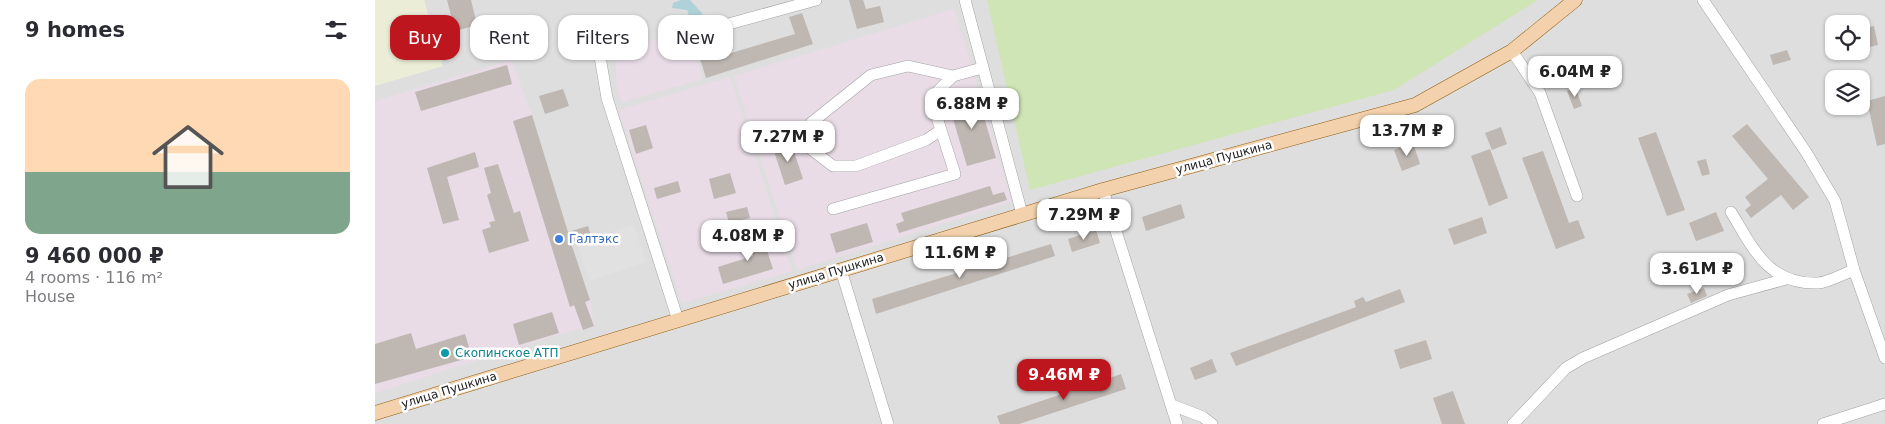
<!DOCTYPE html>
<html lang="en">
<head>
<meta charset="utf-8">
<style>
	:root { --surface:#fff; --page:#f7f7f7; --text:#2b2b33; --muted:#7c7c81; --accent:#bd161e }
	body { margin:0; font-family:"DejaVu Sans",sans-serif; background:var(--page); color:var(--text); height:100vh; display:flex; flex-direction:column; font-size:19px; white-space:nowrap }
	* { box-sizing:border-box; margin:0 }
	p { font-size:16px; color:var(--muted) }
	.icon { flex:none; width:28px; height:28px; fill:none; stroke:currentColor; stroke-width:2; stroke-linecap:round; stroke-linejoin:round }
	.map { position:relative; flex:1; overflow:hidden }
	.drawer { display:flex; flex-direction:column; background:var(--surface); width:375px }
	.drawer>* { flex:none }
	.hud { position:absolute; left:15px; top:15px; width:475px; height:45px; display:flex; gap:10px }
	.buttons { position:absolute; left:1450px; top:15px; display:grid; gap:10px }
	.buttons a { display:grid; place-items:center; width:45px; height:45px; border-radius:10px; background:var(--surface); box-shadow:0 1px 4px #0004; font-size:25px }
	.price { position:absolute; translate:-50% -42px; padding:0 11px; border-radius:10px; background:#fff; color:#222; font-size:16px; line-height:32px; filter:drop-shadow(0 1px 2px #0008) }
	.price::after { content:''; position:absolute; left:50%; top:30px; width:15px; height:11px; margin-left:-8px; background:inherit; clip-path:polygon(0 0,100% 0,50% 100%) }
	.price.selected { background:var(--accent); color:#fff }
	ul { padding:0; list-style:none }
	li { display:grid; align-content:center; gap:10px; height:265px; padding:0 25px }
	li span { display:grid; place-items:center; height:155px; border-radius:15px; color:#555 }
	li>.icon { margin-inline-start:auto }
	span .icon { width:90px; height:90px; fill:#fffc; stroke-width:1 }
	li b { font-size:21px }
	h2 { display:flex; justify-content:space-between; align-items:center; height:60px; padding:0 25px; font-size:21px }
	.tag { padding:0 18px; border-radius:15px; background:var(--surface); box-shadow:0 1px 4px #0004; font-size:18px; line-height:45px }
	.tag.selected { background:var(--accent); color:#fff }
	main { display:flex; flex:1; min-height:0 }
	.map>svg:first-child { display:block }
	.residential { fill:#dfdede; fill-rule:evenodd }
	.industrial { fill:#e9dce7 }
	.farmland { fill:#ecedd7 }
	.grass { fill:#cfe5b5 }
	.parking { fill:#e1e1e1 }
	.water { fill:#afd2d9 }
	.building { fill:#beb7b2 }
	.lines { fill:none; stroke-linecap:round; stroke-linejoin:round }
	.minor-casing { stroke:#a2a2a2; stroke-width:12 }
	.major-casing { stroke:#8e5e10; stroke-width:15 }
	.minor { stroke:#fff; stroke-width:11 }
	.major { stroke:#f3d1ac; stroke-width:14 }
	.shop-dot { fill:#3f7fe0; stroke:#fff; stroke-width:2 }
	.culture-dot { fill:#0f9aa8; stroke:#fff; stroke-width:2 }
	.labels { text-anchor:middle; stroke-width:5; stroke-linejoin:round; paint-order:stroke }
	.street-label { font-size:12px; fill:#212121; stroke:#fff }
	.shop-label { font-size:12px; fill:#366cbe; stroke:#fff; text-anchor:start }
	.culture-label { font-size:12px; fill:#0d838f; stroke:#fff; text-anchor:start }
</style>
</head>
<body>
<main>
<section class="drawer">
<h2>9 homes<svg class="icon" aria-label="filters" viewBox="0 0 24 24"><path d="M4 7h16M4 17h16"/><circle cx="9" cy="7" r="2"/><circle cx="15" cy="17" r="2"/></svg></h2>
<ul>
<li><span style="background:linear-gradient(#ffd9b3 60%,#7fa58c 0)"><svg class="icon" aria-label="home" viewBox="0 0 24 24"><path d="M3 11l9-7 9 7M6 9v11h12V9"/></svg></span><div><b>9 460 000 ₽</b><p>4 rooms · 116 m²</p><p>House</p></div></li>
</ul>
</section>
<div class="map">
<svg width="1510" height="424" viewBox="0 0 1510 424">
	<rect width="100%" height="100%" fill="#f1eee9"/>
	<path class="residential" d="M0,0H1510V424H0ZM1459,24H1486V51H1459ZM1459,79H1486V106H1459Z"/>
	<path class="industrial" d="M579,9L637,202L422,270L359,76Z
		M312,28L328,79L247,102L242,88L240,54Z
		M136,60L157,115L139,121L195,306L215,300L219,326L208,330L201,329L0,393V101Z
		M355,77L417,271L307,303L244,110Z"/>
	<path class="farmland" d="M0,0H49L68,66L0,86Z"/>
	<path class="grass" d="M612,0H1163L1019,90L655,190Z"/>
	<path class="parking" d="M258,225L271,262L215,281L202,244Z"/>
	<path class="water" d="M306,0H315L328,14L315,18L312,10L297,8L298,3Z"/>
	<path class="building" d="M72,0H96L102,25L80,31Z
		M474,0H488L491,9L505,6L509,22L482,29Z
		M427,13L438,44L331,78L322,49L342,42L346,56L420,34L414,17Z
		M1499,26L1503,45L1486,49V29Z
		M1412,50L1416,60L1398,65L1395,55Z
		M132,65L137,84L46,111L40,92Z
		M1200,87L1207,106L1199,109L1192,91Z
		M188,89L194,106L170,114L164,96Z
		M602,93L621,158L592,166L573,102Z
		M1510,96V144L1502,146L1492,101Z
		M157,115L193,232L213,226L216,236L196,243L215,300L210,302L219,326L208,330L199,305L195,307L138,121Z
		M1372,124L1434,197L1418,210L1406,195L1376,218L1370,210L1376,205L1370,197L1393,179L1357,136Z
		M271,125L278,148L261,154L254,130Z
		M1126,127L1132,144L1117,150L1110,133Z
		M1281,132L1310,210L1292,216L1263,138Z
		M416,142L428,179L410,185L398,148Z
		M1038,143L1045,164L1027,171L1019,150Z
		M1115,149L1133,198L1114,206L1096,156Z
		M1168,151L1194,223L1203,220L1210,238L1181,249L1147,158Z
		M100,152L104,167L72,177L84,220L68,224L52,168Z
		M1331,159L1335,174L1327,176L1322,161Z
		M123,164L139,213L145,211L154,241L114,253L107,230L116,227L114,222L120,221L112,195L116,193L109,168Z
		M355,173L361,193L339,199L334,179Z
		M303,181L306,192L282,199L279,188Z
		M615,186L618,195L629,192L632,200L524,233L521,224L529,221L526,213Z
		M806,204L810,218L771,231L767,217Z
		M372,207L375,218L354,223L351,212Z
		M1341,212L1349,231L1321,241L1314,223Z
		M1107,217L1112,233L1079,245L1073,229Z
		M492,223L498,242L461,253L455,234Z
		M721,230L725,243L697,252L693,239Z
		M386,232L398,269L348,284L343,267L378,256L372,236Z
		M676,244L680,256L501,314L497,299Z
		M1329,288L1332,296L1316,303L1312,294Z
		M1025,289L1030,302L861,366L855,353L981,307L979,301L988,297L991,302Z
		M177,312L184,333L144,345L138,324Z
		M36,333L41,349L90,334L97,357L0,384V344Z
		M1051,340L1057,359L1025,369L1019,350Z
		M837,359L842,372L820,380L815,368Z
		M746,374L751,389L644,424H625L622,416Z
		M1078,391L1090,424H1067L1058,398Z"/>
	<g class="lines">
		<defs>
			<path id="minor" d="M590,0L647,214
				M1328,0L1431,152L1460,201L1479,270C1468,274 1454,282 1443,283C1393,285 1378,248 1356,212
				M350,25L441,0
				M223,45L232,98L303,320
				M1137,51L1165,93L1202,196
				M566,130L551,140L481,166H458L437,150L432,137L436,123L496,75L533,66L578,76
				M728,190L802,424
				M458,209L580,174L559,108L561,93L578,76L607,68
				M466,270L513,424
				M1479,270L1510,358
				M797,405L828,417L837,424
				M1138,424L1191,368L1208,358L1353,295L1411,279
				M1448,424L1510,404"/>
			<path id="major" d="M0,413L728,190L1040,105L1137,51L1200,0"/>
		</defs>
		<use href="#minor" class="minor-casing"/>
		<use href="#major" class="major-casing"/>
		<use href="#minor" class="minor"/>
		<use href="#major" class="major"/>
	</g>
	<circle class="shop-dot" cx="184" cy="239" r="5"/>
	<circle class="culture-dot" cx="70" cy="353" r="5"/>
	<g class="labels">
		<g class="street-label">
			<text transform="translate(849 157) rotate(-15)" y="4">улица Пушкина</text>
			<text transform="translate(461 271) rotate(-17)" y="4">улица Пушкина</text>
			<text transform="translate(74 390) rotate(-17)" y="4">улица Пушкина</text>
		</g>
		<g class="shop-label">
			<text x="194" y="243">Галтэкс</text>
		</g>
		<g class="culture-label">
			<text x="80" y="357">Скопинское АТП</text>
		</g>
	</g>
</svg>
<div class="buttons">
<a><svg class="icon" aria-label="locate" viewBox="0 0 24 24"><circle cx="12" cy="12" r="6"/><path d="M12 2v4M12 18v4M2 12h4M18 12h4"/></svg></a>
<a><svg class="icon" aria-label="layers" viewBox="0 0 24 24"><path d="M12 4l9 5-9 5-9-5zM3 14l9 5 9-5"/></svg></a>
</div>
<b class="price" style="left:1200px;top:98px">6.04M ₽</b>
<b class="price" style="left:597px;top:130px">6.88M ₽</b>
<b class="price" style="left:1032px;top:157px">13.7M ₽</b>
<b class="price" style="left:413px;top:163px">7.27M ₽</b>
<b class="price" style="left:709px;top:241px">7.29M ₽</b>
<b class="price" style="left:373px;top:262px">4.08M ₽</b>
<b class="price" style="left:585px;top:279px">11.6M ₽</b>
<b class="price" style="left:1322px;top:295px">3.61M ₽</b>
<b class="price selected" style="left:689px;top:401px">9.46M ₽</b>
<div class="hud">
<a class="tag selected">Buy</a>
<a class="tag">Rent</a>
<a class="tag">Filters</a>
<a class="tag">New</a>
</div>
</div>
</main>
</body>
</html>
